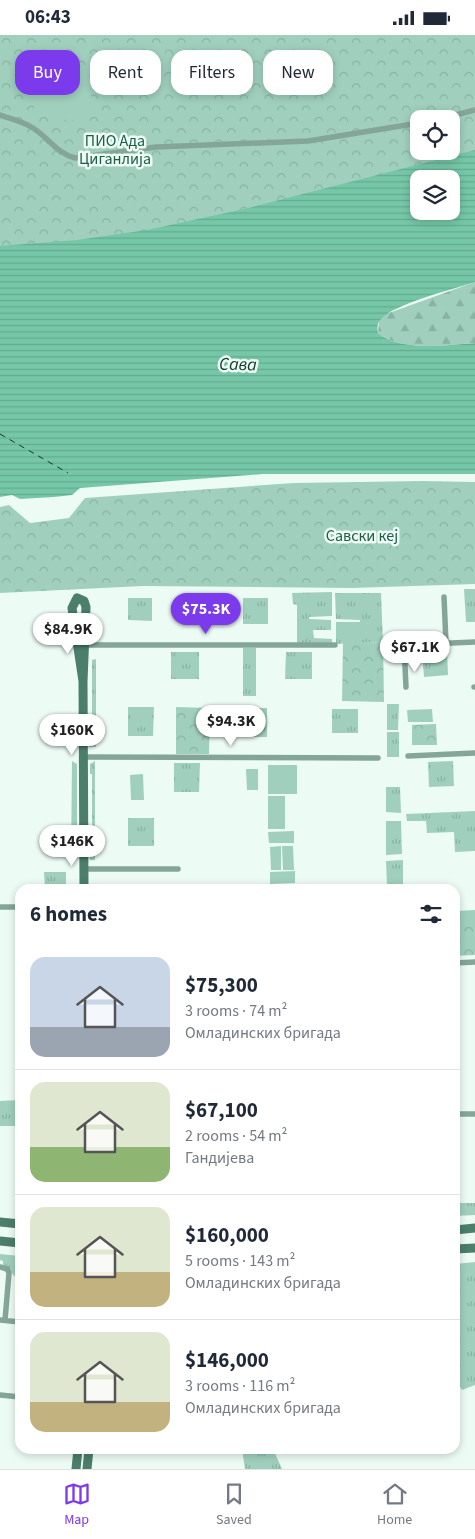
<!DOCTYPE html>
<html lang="en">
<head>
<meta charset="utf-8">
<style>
	:root { --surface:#fff; --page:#f2f2f3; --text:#1f2937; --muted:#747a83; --line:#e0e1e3; --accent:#7c3aed }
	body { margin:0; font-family:"Source Sans 3",sans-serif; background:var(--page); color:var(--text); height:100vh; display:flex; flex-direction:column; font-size:19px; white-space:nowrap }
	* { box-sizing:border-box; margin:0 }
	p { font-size:16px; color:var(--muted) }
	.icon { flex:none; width:28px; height:28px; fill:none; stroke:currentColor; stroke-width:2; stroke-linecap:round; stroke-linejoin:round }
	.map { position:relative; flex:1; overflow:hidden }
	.drawer { position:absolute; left:15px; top:849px; width:445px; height:570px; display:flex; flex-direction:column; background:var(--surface); border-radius:15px; box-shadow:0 2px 8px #0003 }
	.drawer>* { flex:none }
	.hud { position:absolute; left:15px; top:15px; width:445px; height:45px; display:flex; gap:10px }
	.buttons { position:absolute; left:410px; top:75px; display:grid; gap:10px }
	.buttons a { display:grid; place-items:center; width:50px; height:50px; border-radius:10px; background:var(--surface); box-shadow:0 2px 8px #0003; font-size:25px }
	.price { position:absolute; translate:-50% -42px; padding:0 11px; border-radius:18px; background:#fff; color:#222; font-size:16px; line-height:32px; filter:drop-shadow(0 1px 2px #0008) }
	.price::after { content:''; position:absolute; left:50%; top:30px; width:15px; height:11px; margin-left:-8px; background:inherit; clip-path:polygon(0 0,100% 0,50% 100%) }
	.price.active { background:var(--accent); color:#fff }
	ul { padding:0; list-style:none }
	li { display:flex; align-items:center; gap:15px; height:125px; padding:0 15px }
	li+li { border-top:1px solid var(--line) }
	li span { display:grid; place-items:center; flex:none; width:140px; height:100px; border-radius:15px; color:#555 }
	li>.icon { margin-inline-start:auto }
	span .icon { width:60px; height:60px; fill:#fffc; stroke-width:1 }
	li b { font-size:21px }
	h2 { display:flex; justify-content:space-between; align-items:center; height:60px; padding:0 15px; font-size:21px }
	.pill { padding:0 18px; border-radius:15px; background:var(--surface); box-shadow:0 2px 8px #0003; font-size:18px; line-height:45px }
	.pill.active { background:var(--accent); color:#fff }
	.status { display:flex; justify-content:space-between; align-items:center; height:35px; padding:0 25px; background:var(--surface); direction:ltr }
	.status svg { height:14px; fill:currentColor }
	.menu { display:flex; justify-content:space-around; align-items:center; height:70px; border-top:1px solid var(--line); background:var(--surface); font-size:14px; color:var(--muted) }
	.menu a { display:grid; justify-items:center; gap:2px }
	.menu .active { color:var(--accent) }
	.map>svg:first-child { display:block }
	.grass { fill:url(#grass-tufts) }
	.forest { fill:url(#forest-firs) }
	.park { fill:url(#park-crowns); fill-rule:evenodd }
	.garden { fill:#a0d0bd }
	.water { fill:url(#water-rules); fill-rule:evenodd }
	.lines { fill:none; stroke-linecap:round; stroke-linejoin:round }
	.ferry { stroke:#14392c; stroke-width:1; stroke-dasharray:6 5; stroke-linecap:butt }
	.street { stroke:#84a698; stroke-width:5.5 }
	.secondary { stroke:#4b7e6b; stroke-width:9 }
	.labels { text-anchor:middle; stroke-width:5; stroke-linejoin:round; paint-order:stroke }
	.park-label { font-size:16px; fill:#1d5d49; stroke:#edfbf5 }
	.water-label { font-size:18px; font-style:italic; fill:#14392c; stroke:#edfbf5 }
</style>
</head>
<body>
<div class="status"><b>06:43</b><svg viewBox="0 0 49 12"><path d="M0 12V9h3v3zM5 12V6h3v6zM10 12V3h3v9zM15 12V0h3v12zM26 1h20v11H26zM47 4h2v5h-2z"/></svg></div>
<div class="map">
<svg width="475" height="1434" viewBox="0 0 475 1434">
	<defs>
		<pattern id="grass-tufts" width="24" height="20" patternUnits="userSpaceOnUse" patternTransform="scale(1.25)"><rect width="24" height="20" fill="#a0d0bd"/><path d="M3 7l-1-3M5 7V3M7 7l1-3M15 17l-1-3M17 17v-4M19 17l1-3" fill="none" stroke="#89b2a2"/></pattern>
		<pattern id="forest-firs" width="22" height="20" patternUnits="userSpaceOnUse" patternTransform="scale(1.25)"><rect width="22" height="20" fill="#a0d0bd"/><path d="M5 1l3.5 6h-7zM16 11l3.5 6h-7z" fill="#89b2a2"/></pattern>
		<pattern id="park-crowns" width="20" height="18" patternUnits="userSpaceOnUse" patternTransform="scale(1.25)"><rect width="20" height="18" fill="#a0d0bd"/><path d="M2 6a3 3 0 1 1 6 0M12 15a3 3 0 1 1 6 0" fill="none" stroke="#89b2a2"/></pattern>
		<pattern id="water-rules" width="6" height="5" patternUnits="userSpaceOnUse" patternTransform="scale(1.25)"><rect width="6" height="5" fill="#75c7a8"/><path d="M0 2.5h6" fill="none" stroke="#64aa90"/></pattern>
	</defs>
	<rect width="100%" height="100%" fill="#edfbf5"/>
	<path class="grass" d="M464,554H475V587H466Z
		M332,557V581L309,582V584L331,585V595H313L314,603L332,604V609L297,608V570L293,569L292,558Z
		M335,558H381L383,607L336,609V601H360V585L336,584Z
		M128,563H152V586L128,585Z
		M243,563H268V589H243Z
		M243,613H256V661H243Z
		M447,614L448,640L424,642L422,615Z
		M171,617H199V644H171Z
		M286,617H312V644H285Z
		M96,624V712H89V704H92V625Z
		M387,669H399L398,695H387Z
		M128,672H154L153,701H128Z
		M240,673H267V702H240Z
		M332,674H358V698H332Z
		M387,697H399V722H387Z
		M72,726L77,729V824H71Z
		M95,726V825H90V821H92V739H90V729Z
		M453,726L454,751L429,752L428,727Z
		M174,728H200L199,757H174Z
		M386,752H400L401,778L386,777Z
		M475,776V816L455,817L454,797L427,798L426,786H407L406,779Z
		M128,783H154V811H128Z
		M386,786H401L402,819L386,820Z
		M403,825V851L387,852L386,826Z
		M44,837H66V854H45Z
		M20,1065V1091H0V1066Z
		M455,1168H475V1180L455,1181Z
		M0,1219L20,1221V1242L14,1241L8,1232L3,1230V1226L0,1225Z
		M475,1227V1350L462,1355L455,1344V1229Z
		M242,1414H273L282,1434H245Z"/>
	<path class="forest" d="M475,247V308C448,310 400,317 378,298L379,285L386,279Z"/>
	<path class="park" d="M0,0H475V141L419,144L0,248ZM419,84H451V116H419Z
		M423,446L475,447V549L352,553L143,551L0,558V472L9,470L30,488L69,483L85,463L294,448Z
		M383,607L384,667L342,666L343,608Z
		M176,672L210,673L209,719H176Z
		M436,689L437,710H412V690Z
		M475,875V920L455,921V876Z"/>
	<path class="garden" d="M36,38H83L98,81L70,86L34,76Z
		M198,562V584H182V563Z
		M336,587H360V601H336Z
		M432,674L433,687H408L407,675Z
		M268,730H297V759H268Z
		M246,734H258V755H247Z
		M143,739L144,765H131L130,740Z
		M268,761H285V794H268Z
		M294,796V808H269L268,797Z
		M281,811V835H271L270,812Z
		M282,811H293L294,835H283Z
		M295,836V848L270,849V837Z"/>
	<path class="water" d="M475,115V247C454,254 394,269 381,284C377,288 377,293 378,298C400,317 448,310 475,308V439H263L80,453L72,460L54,462L20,464L12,460L0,462V211L77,205L147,195L244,174ZM419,144H451V176H419Z"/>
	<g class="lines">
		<path class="ferry" d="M0,399L68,438"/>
		<path class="street" d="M0,80C11,84 24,87 33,93C49,103 56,118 75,123L156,112L308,106L419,88
			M440,84L475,75
			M444,562L446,608
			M82,610H335
			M406,652L404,610L475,607
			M474,652H475
			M408,721L475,718
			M83,722L378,723
			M84,834H178
			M0,872H20
			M455,928L475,927
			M455,1079H475
			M0,1232L7,1234L9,1238L5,1285
			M0,1285L20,1287
			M0,1360L20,1362"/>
		<path class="secondary" d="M83,646L72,573L77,563L84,566L86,572L83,646L84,854
			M0,1187L20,1189
			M455,1195L475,1193
			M0,1206L20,1208
			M455,1214L475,1213
			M76,1434L78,1414
			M87,1434L89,1414"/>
	</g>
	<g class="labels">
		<g class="park-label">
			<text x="115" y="111">ПИО Ада<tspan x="115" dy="18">Циганлија</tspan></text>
			<text x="362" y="506">Савски кеј</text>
		</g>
		<g class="water-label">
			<text transform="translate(238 329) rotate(1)" y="6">Сава</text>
		</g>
	</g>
</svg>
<div class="buttons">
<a><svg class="icon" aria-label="locate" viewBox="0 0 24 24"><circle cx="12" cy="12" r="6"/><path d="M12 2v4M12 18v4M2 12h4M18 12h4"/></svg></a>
<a><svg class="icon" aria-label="layers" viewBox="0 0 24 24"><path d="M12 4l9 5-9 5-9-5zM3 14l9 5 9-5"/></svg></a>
</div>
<b class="price active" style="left:206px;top:600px">$75.3K</b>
<b class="price" style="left:68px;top:620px">$84.9K</b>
<b class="price" style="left:415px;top:638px">$67.1K</b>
<b class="price" style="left:231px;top:712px">$94.3K</b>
<b class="price" style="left:72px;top:721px">$160K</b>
<b class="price" style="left:72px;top:832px">$146K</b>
<div class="hud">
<a class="pill active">Buy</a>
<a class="pill">Rent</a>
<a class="pill">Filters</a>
<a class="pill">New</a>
</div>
<section class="drawer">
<h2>6 homes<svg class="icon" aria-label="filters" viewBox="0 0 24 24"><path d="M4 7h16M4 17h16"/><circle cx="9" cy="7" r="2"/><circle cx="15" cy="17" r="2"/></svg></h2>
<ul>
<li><span style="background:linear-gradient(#c9d6e8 70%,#9aa5b1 0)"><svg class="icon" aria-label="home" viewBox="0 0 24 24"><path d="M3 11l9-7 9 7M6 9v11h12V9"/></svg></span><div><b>$75,300</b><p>3 rooms · 74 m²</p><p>Омладинских бригада</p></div></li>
<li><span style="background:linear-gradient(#dfe7d0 65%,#8fb573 0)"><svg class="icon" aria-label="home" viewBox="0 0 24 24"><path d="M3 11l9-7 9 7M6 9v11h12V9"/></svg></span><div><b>$67,100</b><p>2 rooms · 54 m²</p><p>Гандијева</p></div></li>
<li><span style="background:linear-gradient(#dfe7d0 65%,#c2b280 0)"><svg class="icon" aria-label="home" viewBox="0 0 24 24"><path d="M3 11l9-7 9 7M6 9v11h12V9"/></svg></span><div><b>$160,000</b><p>5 rooms · 143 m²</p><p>Омладинских бригада</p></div></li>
<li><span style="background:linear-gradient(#dfe7d0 70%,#c2b280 0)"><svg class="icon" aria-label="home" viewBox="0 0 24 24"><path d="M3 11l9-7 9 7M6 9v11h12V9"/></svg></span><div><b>$146,000</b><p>3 rooms · 116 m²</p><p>Омладинских бригада</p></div></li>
</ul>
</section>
</div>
<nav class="menu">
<a class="active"><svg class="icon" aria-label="map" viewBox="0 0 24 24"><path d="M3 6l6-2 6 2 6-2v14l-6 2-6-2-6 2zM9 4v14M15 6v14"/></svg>Map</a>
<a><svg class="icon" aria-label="saved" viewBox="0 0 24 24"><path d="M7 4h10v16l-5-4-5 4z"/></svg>Saved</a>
<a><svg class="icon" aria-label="home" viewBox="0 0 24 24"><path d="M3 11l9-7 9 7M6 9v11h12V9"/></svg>Home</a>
</nav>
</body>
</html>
